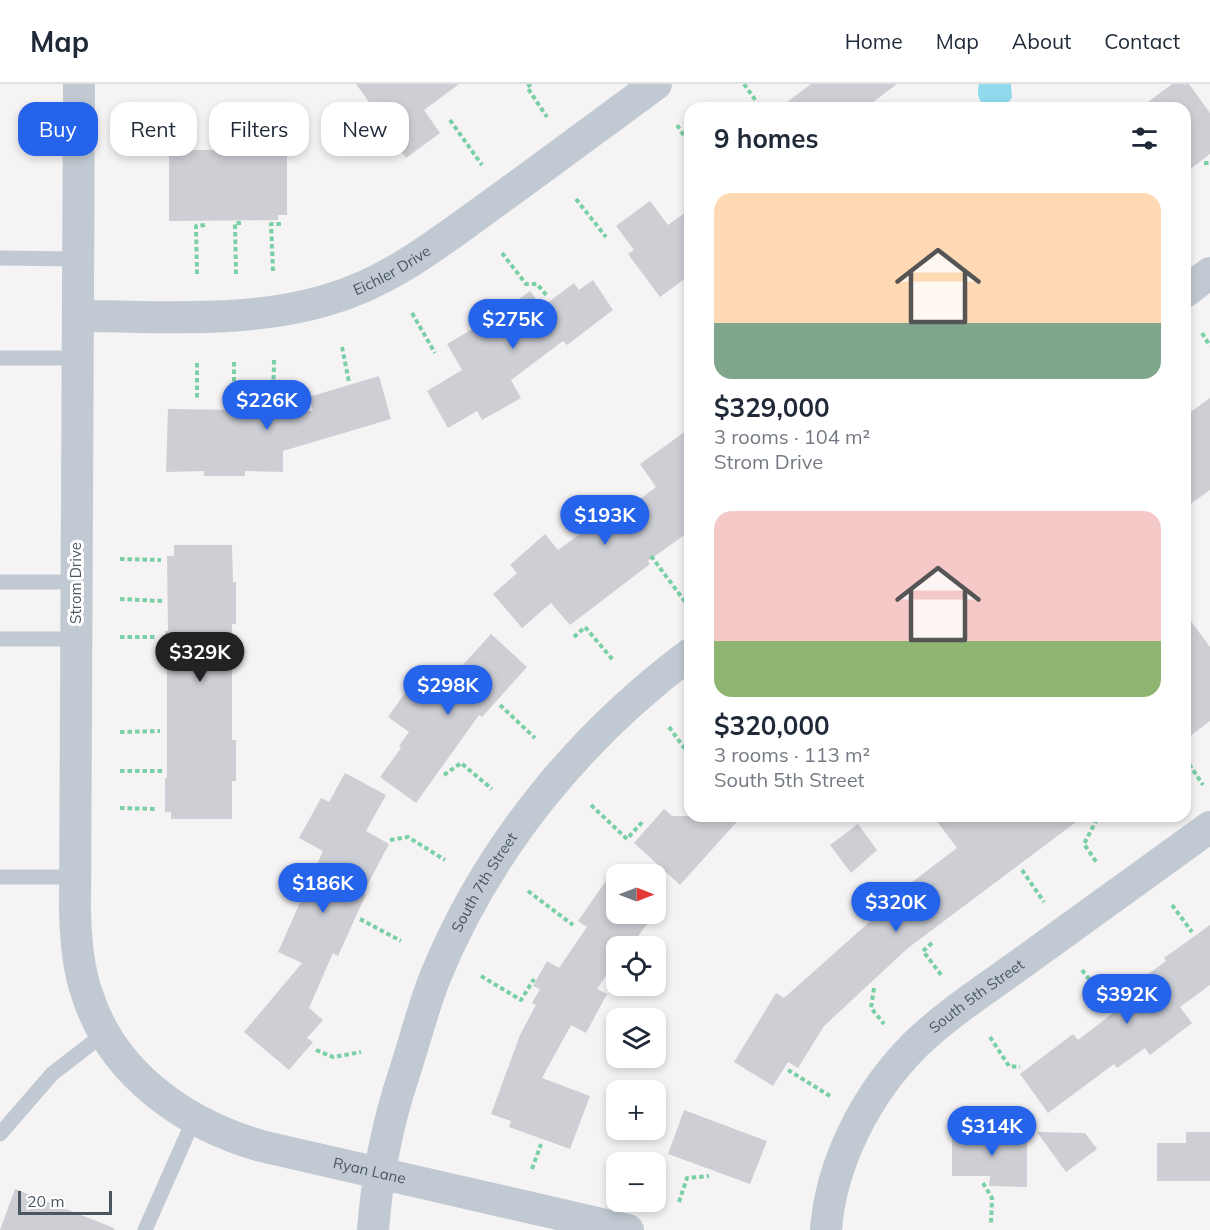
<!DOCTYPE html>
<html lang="en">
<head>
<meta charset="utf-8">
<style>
	:root { --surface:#fff; --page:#f6f6f7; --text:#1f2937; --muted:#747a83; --line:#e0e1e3; --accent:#2563eb }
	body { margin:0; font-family:Mulish,sans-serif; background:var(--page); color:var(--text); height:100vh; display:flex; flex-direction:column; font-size:22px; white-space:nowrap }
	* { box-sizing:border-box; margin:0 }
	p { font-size:20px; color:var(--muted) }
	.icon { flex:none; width:33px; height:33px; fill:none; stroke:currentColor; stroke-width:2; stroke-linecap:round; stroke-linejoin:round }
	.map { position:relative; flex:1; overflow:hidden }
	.drawer { position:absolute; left:684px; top:18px; width:507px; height:720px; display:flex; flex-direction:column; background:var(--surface); border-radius:18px; box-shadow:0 3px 9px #0003 }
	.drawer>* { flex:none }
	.banner { position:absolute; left:18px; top:18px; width:570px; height:54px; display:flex; gap:12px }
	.needle { width:39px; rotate:90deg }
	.buttons { position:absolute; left:606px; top:780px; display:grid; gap:12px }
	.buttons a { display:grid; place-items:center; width:60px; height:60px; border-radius:12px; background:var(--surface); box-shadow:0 3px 9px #0003; font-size:30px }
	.scale { position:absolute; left:18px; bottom:15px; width:94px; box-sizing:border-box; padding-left:6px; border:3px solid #4a5661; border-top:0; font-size:16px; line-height:21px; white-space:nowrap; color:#4a5661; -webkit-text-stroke:4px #fff; paint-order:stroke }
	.price { position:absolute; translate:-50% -51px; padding:0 14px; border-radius:21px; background:var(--accent); color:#fff; font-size:20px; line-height:39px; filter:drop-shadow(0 2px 3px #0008) }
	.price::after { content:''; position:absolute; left:50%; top:36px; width:18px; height:14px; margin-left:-9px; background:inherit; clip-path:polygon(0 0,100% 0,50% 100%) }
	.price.on { background:#222; color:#fff }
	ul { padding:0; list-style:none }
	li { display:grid; align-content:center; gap:12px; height:318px; padding:0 30px }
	li span { display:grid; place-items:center; height:186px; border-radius:18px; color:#555 }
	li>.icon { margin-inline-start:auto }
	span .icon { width:108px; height:108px; fill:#fffc; stroke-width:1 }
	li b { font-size:26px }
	h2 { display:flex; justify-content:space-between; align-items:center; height:72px; padding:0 30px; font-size:26px }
	.tag { padding:0 21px; border-radius:18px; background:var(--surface); box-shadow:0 3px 9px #0003; font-size:21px; line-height:54px }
	.tag.on { background:var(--accent); color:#fff }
	header { display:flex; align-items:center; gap:36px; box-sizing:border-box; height:84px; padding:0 30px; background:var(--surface); border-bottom:2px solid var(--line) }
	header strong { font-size:28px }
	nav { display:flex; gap:33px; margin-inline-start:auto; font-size:21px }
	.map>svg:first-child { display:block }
	.water { fill:#90daee }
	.building { fill:#cdcfd5 }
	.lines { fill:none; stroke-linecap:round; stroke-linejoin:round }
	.path { stroke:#7ad0a6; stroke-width:4; stroke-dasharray:4.5 3; stroke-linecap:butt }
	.lane { stroke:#c1cad2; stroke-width:15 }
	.street { stroke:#c1cad2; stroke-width:32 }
	.labels { text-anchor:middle; stroke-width:6; stroke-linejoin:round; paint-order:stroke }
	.street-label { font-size:15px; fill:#4a5661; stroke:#fff }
</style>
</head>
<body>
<header>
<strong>Map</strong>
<nav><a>Home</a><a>Map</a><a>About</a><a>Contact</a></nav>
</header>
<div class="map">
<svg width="1210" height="1146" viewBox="0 0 1210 1146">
	<rect width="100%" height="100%" fill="#f5f3f3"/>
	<path class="water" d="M979,0H1011L1012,14L1003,24H988C979,19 976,10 979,0Z"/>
	<path class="building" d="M356,0H459L424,26L440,49L406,74L386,46L388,44Z
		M811,0H897L865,24H779Z
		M1172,0H1184L1185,2V0H1189L1210,29V70L1185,89V24H1140Z
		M172,66H249V70H287V131H278V136L169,137V70H172Z
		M650,117L668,141L690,125V191L660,213L628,170L634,166L616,142Z
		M593,196L613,226L567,261L563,257L511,296L521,314L482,336L477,327L448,344L427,307L462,286L447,260L503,227L530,207L542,223L574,199L579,206Z
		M379,292L391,335L283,367V388L245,387V392H204V387L166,388L168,325L313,327L309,313Z
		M1210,314V406L1185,424V332Z
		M690,344V447L648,477L650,480L570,541L551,519L522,544L493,510L517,489L510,481L545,450L558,466L610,428L615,434L656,403L640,380Z
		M174,461H232L233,498H236V540H232V656H236V697H232V735H171V728H165V694H167V579H165V547H168L167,472H174Z
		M1185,529L1210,563V637L1185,656Z
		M491,550L527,583L482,633L479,631L416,719L380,693L401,664L399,662L409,648L388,633L409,603L429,618Z
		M345,689L386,711L366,747L389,760L363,809L366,810L338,872L333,869L309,924L323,936L307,954L313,958L289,986L244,948L302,879L278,868L323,767L299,754L321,714L329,718Z
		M664,725L672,732H742L680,801L634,759Z
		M933,732H1084L908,864L824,942L798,984L788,978L773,1002L734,978L776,909L784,914L893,817L891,814L957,764Z
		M858,740L877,766L851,789L830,761Z
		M608,794L616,801V830H654L631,862H616V877L597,905L607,910L586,949L571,941L542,994L590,1012L570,1065L509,1043L511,1037L491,1030L520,951L536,921L532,919L540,905L533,902L547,877L559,884L587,843L578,837Z
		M1210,841V901L1180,923L1192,939L1150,971L1145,964L1117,984L1114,980L1048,1029L1020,990L1073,950L1078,956L1117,926L1111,917L1166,877L1164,874Z
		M684,1026L767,1057L750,1100L668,1070Z
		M952,1048H1027V1103L989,1102L990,1092H952Z
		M1037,1048L1085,1049L1097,1065L1066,1088Z
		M1186,1048H1210V1097H1157V1059H1186Z
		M15,1105L114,1144V1146H0Z"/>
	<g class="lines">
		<path class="path" d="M531,0L527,3L547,33
			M744,0L761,24
			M450,36L482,81
			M677,41L690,61
			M1204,79H1210
			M576,115L606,153
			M502,169L526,200H537L548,213
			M273,187L271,140H284
			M197,190L196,142L206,141
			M236,190L235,139H243
			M412,229L435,269
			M1202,249L1210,262
			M342,263L349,298
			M234,278V320
			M197,279V316
			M273,318L274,276
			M651,472L686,519
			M120,475L161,476
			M120,515L162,517
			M120,553H157
			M574,553L585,543L613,576
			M500,621L535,654
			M669,643L690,672
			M120,648L160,647
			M1185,674L1203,701
			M120,687H163
			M444,691L461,679L492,705
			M591,721L627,755L644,736
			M120,724L157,725
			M1097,735L1084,760L1097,779
			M390,756L408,753L445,776
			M1022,786L1044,818
			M528,807L573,841
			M1172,821L1192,848
			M360,835L401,857
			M932,859L923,867L942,892
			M1082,886L1105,916
			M481,892L521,916L534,895
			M874,904L871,924L884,940
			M990,953L1009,982L1020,983
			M316,966L333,973L361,968
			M788,986L830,1012
			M532,1085L541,1060
			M983,1099L992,1114L991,1141
			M679,1118L687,1094L709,1092"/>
		<path class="lane" d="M0,174L77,175
			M0,274H77
			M0,498H75
			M0,555H75
			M0,793H75
			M0,1050L52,990L105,949
			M145,1146L194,1035"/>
		<g class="street">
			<path id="s1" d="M79,0L75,828C76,857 78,885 88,913C114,991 185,1040 261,1062L628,1146"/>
			<path d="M1185,208L1210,189"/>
			<path id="s2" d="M78,232C161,232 247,240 327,216C388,199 437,160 487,124C544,83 600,41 656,0"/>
			<path id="s3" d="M373,1146C377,1093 387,1041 404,990C415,957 423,923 436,891C489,763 579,653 690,570"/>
			<path id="s4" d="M826,1146C831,1078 867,1009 915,961C951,926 997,898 1037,868C1095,826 1153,784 1210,743"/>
		</g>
	</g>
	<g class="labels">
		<g class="street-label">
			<text dy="5" stroke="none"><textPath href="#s2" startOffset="322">Eichler Drive</textPath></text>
			<text transform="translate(76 499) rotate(-90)" y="5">Strom Drive</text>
			<text dy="5" stroke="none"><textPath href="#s3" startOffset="368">South 7th Street</textPath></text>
			<text dy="5" stroke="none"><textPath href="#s4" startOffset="288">South 5th Street</textPath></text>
			<text dy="5" stroke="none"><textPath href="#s1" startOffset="1263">Ryan Lane</textPath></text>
		</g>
	</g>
</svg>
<div class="buttons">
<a><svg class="needle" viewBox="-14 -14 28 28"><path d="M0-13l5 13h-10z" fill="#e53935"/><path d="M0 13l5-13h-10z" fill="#747a83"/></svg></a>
<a><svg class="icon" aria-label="locate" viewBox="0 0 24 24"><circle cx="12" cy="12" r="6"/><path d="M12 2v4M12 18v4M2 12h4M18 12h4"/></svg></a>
<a><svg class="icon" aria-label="layers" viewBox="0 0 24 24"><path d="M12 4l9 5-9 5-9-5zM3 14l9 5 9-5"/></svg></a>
<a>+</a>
<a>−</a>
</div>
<div class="scale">20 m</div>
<b class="price" style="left:513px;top:266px">$275K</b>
<b class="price" style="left:267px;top:347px">$226K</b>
<b class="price" style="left:605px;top:462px">$193K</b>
<b class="price on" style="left:200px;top:599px">$329K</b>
<b class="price" style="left:448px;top:632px">$298K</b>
<b class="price" style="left:323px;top:830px">$186K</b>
<b class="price" style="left:896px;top:849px">$320K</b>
<b class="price" style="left:1127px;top:941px">$392K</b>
<b class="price" style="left:992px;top:1073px">$314K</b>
<div class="banner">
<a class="tag on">Buy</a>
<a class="tag">Rent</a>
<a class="tag">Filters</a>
<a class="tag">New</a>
</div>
<section class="drawer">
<h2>9 homes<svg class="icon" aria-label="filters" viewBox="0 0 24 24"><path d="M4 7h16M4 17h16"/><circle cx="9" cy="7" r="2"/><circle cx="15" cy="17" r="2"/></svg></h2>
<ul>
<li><span style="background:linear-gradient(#ffd9b3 70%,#7fa58c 0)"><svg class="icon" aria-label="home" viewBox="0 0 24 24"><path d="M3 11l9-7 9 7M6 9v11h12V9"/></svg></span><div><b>$329,000</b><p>3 rooms · 104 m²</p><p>Strom Drive</p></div></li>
<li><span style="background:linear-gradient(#f6c9c9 70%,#8fb573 0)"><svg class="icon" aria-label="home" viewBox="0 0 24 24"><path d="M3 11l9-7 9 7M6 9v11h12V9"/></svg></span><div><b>$320,000</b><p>3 rooms · 113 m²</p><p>South 5th Street</p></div></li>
</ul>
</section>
</div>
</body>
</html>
